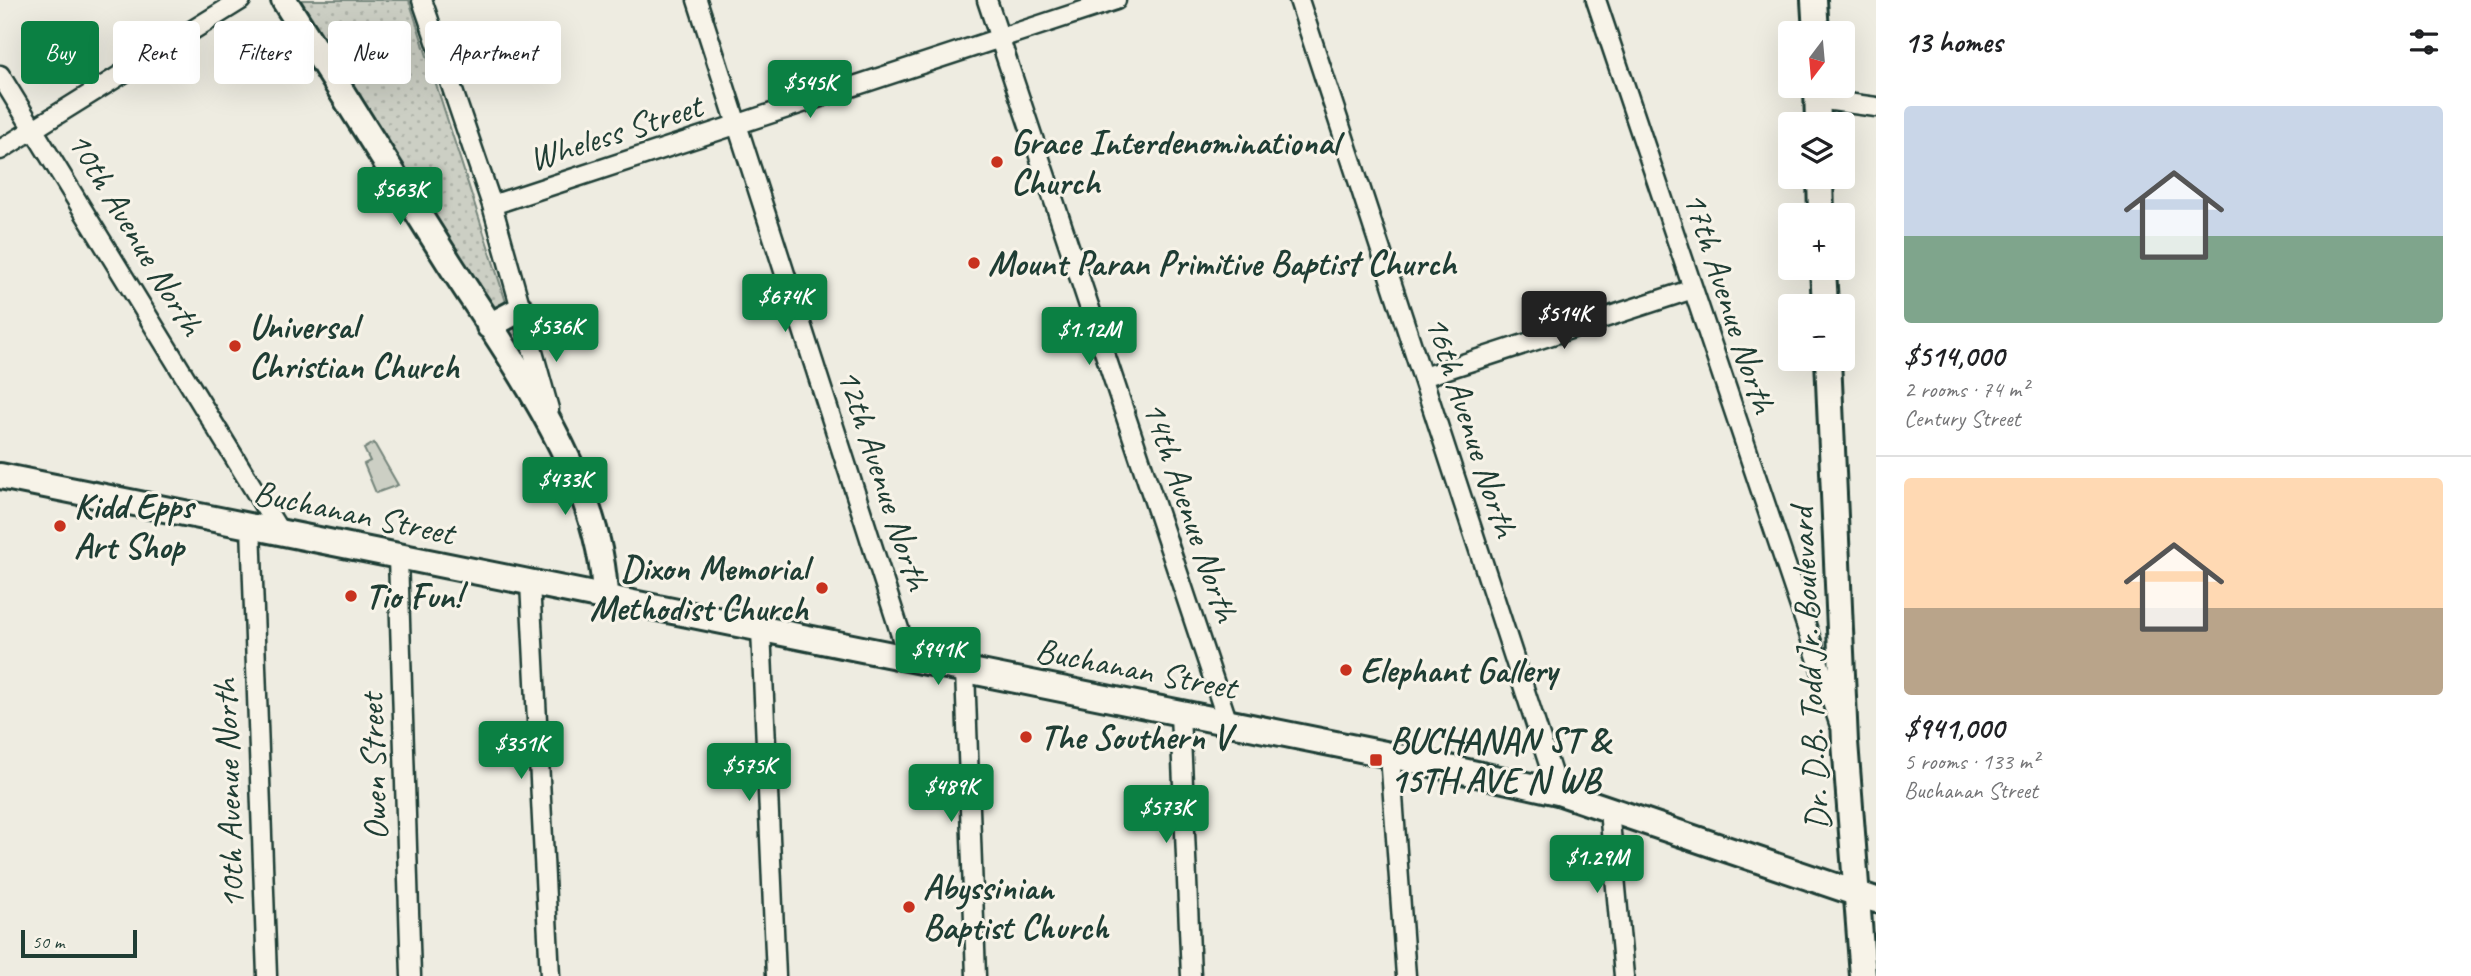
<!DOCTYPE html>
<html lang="en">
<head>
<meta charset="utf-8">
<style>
	:root { --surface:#fff; --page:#f2f2f2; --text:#202124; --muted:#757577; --line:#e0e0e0; --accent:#0b8043 }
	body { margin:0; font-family:Caveat,sans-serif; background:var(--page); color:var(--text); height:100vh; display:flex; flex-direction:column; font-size:26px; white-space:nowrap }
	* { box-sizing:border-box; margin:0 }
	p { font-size:23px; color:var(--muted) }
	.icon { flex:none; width:38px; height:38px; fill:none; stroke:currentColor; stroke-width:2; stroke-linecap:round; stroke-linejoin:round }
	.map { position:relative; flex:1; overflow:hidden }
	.sheet { display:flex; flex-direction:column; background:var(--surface); width:595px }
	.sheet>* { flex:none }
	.top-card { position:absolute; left:21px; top:21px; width:665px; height:63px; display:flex; gap:14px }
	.needle { width:46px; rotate:196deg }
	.buttons { position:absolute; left:1778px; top:21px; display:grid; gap:14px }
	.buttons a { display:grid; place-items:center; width:77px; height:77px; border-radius:7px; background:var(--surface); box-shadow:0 7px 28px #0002; font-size:35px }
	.scale { position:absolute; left:21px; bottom:18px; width:116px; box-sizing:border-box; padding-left:7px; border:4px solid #1f3d34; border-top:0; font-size:19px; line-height:24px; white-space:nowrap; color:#1f3d34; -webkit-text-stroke:5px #f7f3e8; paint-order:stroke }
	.price { position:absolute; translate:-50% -60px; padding:0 16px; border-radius:7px; background:var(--accent); color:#fff; font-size:23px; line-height:46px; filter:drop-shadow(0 2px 4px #0008) }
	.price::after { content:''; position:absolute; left:50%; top:42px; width:21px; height:16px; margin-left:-10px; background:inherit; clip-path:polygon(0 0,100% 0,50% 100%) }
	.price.active { background:#222; color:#fff }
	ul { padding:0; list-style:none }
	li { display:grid; align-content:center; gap:14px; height:371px; padding:0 28px }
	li+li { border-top:2px solid var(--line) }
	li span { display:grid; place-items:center; height:217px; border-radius:7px; color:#555 }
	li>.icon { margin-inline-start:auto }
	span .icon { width:126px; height:126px; fill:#fffc; stroke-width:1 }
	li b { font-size:30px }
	h2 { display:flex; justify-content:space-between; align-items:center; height:84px; padding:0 28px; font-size:30px }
	.pill { padding:0 24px; border-radius:7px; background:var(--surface); box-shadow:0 7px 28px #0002; font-size:24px; line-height:63px }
	.pill.active { background:var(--accent); color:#fff }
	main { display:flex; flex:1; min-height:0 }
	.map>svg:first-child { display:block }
	.green { fill:#cccfc4; stroke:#76867c; stroke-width:2 }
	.park { fill:url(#park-dots); stroke:#76867c; stroke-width:2 }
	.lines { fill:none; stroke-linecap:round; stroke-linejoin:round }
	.street-casing { stroke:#1f3d34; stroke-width:23 }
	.secondary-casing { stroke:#1f3d34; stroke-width:30 }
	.street { stroke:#f7f3e8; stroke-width:18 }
	.secondary { stroke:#f7f3e8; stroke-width:24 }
	.poi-dot { fill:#c8321e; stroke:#f7f3e8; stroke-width:2.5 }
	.labels { text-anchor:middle; stroke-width:6; stroke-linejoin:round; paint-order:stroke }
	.street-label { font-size:35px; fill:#1f3d34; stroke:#f7f3e8 }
	.poi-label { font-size:35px; font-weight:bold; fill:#1f3d34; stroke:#f7f3e8; text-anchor:start }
</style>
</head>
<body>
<main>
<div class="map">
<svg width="1876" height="976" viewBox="0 0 1876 976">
	<defs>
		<pattern id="park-dots" width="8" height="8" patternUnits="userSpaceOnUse" patternTransform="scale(1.75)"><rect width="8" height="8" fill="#cccfc4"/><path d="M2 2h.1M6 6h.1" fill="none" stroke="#afb3a9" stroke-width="1.8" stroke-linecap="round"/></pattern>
	</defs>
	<rect width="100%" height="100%" fill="#eeece1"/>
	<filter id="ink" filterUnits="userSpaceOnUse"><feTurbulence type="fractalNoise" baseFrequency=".0143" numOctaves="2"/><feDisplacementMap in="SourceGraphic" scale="14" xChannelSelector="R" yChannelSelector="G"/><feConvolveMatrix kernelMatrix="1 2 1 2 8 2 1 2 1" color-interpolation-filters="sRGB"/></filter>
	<g filter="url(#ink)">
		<path class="green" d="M374,443L398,485L376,493L364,464L370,461L364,449Z"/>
		<path class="park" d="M301,0H409L533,386Z"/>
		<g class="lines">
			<defs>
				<path id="street" d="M422,0L492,205L549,409
					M697,0L908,657
					M987,0L1228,723
					M1299,0L1558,792
					M1596,0L1839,723
					M0,75L280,532
					M1817,99L1876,107
					M0,150L241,0
					M492,205L1116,0
					M1423,377L1693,289
					M251,526L267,976
					M398,557L411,976
					M530,583L550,976
					M761,629L776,976
					M965,670L976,976
					M1180,713L1191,976
					M1390,755L1406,976
					M1609,810L1624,976"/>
				<path id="secondary" d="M284,0C339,87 393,174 448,261C510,358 603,481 605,599
					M1814,0L1816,33
					M1817,86L1818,124
					M1820,177L1821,215
					M1823,268L1825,306
					M489,326L521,309
					M1828,359L1845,742L1863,976
					M0,476L1390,755L1558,792L1876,900"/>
			</defs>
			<use href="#street" class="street-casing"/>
			<use href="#secondary" class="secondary-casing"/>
			<use href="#street" class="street"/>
			<use href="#secondary" class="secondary"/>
		</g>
	</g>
	<g class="poi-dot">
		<circle cx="997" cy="162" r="7"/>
		<circle cx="974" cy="263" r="7"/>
		<circle cx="235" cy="346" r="7"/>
		<circle cx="60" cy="526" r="7"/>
		<circle cx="822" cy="588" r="7"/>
		<circle cx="351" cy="596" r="7"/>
		<circle cx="1346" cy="670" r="7"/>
		<circle cx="1026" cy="737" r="7"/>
		<rect x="1369" y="753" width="14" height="14" rx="3.5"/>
		<circle cx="909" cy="907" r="7"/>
	</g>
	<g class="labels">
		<g class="street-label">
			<text transform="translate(615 132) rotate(-18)" y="12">Wheless Street</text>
			<text transform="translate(136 233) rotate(59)" y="12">10th Avenue North</text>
			<text transform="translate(1730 302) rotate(72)" y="12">17th Avenue North</text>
			<text transform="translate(1472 426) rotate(72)" y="12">16th Avenue North</text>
			<text transform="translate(884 479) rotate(72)" y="12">12th Avenue North</text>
			<text transform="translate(1191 511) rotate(71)" y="12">14th Avenue North</text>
			<text transform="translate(354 512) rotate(12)" y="12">Buchanan Street</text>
			<text transform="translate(1136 668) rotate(11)" y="12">Buchanan Street</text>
			<text transform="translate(1809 669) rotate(-93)" y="12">Dr. D.B. Todd Jr. Boulevard</text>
			<text transform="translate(373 767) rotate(-92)" y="12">Owen Street</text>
			<text transform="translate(228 794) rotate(-92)" y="12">10th Avenue North</text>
		</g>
		<g class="poi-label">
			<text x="1011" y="154">Grace Interdenominational<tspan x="1011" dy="40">Church</tspan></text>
			<text x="988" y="275">Mount Paran Primitive Baptist Church</text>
			<text x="249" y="338">Universal<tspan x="249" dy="40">Christian Church</tspan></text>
			<text x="74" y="518">Kidd Epps<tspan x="74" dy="40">Art Shop</tspan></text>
			<text x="808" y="580" text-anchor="end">Dixon Memorial<tspan x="808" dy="40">Methodist Church</tspan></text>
			<text x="365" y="608">Tio Fun!</text>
			<text x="1360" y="682">Elephant Gallery</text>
			<text x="1040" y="749">The Southern V</text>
			<text x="1390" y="752">BUCHANAN ST &amp;<tspan x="1390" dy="40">15TH AVE N WB</tspan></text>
			<text x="923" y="899">Abyssinian<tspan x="923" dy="40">Baptist Church</tspan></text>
		</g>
	</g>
</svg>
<div class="buttons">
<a><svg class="needle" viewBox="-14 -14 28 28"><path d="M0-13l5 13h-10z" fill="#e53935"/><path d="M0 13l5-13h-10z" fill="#757577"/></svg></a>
<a><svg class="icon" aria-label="layers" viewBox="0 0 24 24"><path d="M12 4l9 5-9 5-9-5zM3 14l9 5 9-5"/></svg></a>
<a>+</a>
<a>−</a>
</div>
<div class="scale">50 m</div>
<b class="price" style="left:810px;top:120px">$545K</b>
<b class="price" style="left:400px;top:227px">$563K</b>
<b class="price" style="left:785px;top:334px">$674K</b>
<b class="price active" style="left:1564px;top:351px">$514K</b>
<b class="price" style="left:556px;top:364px">$536K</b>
<b class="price" style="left:1089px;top:367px">$1.12M</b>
<b class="price" style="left:565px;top:517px">$433K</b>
<b class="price" style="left:938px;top:687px">$941K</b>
<b class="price" style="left:521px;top:781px">$351K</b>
<b class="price" style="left:749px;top:803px">$575K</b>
<b class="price" style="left:951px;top:824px">$489K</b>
<b class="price" style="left:1166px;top:845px">$573K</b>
<b class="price" style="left:1597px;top:895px">$1.29M</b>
<div class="top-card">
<a class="pill active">Buy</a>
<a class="pill">Rent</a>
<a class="pill">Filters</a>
<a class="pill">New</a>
<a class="pill">Apartment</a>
</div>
</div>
<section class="sheet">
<h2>13 homes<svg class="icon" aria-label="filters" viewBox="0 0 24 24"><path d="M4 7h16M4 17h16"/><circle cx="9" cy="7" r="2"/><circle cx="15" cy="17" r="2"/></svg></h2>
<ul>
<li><span style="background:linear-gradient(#c9d6e8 60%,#7fa58c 0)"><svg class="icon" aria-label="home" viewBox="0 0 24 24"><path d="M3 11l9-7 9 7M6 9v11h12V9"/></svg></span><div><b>$514,000</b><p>2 rooms · 74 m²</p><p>Century Street</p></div></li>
<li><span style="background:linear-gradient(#ffd9b3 60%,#b9a48a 0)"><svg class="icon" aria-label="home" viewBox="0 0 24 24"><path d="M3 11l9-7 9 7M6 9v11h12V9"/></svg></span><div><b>$941,000</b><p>5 rooms · 133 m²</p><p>Buchanan Street</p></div></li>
</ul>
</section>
</main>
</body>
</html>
